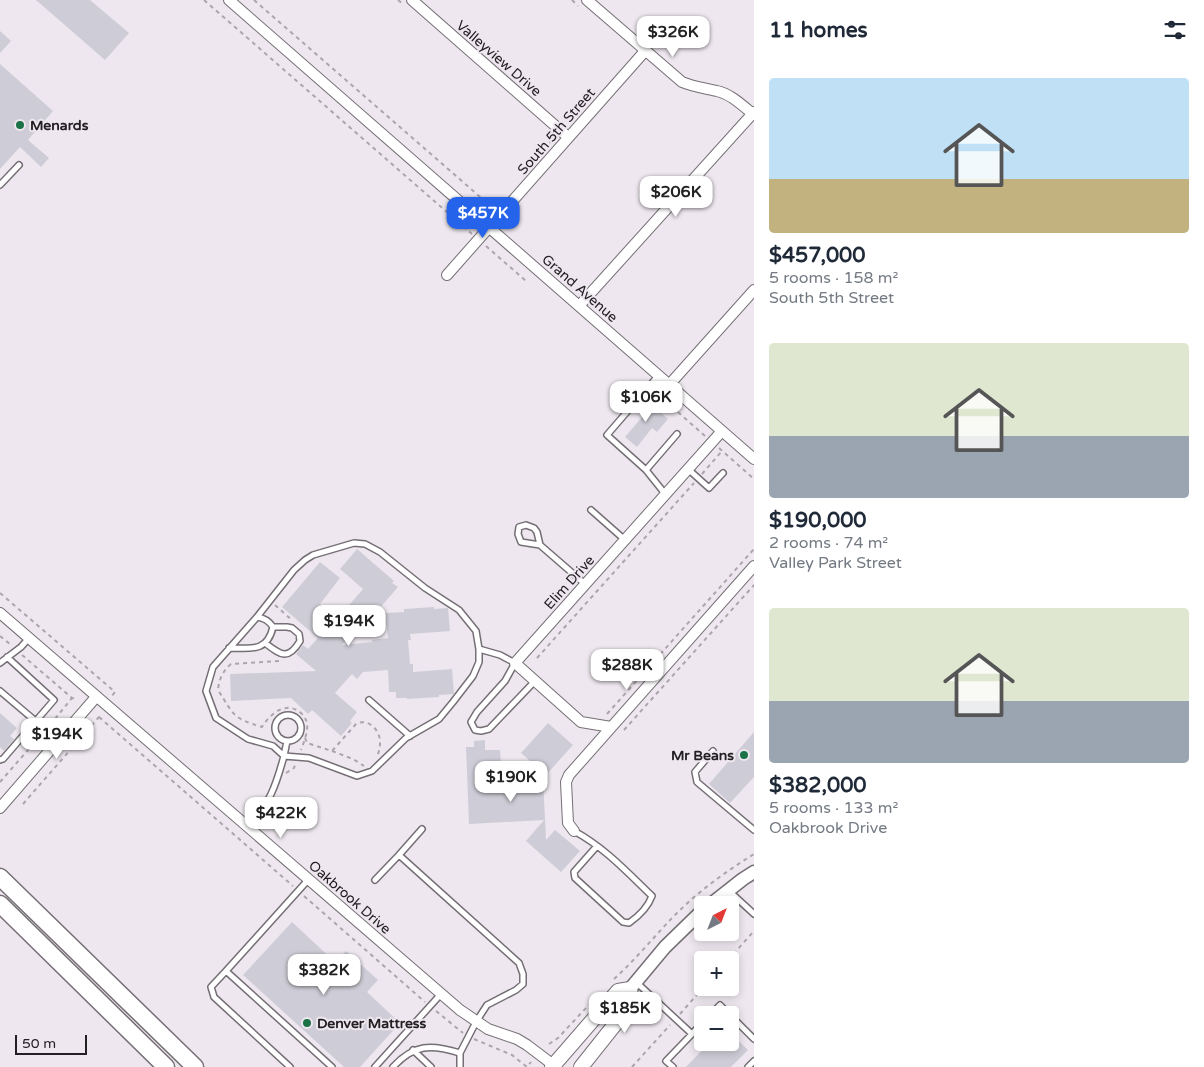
<!DOCTYPE html>
<html lang="en">
<head>
<meta charset="utf-8">
<style>
	:root { --surface:#fff; --page:#f6f6f7; --text:#1f2937; --muted:#747a83; --accent:#2563eb }
	body { margin:0; font-family:"Varela Round",sans-serif; background:var(--page); color:var(--text); height:100vh; display:flex; flex-direction:column; font-size:19px; white-space:nowrap }
	* { box-sizing:border-box; margin:0 }
	p { font-size:16px; color:var(--muted) }
	.icon { flex:none; width:28px; height:28px; fill:none; stroke:currentColor; stroke-width:2; stroke-linecap:round; stroke-linejoin:round }
	.map { position:relative; flex:1; overflow:hidden }
	.panel { display:flex; flex-direction:column; background:var(--surface); width:450px }
	.panel>* { flex:none }
	.needle { width:32px; rotate:42deg }
	.tools { position:absolute; left:694px; top:896px; display:grid; gap:10px }
	.tools a { display:grid; place-items:center; width:45px; height:45px; border-radius:5px; background:var(--surface); box-shadow:0 2px 8px #0003; font-size:25px }
	.scale { position:absolute; left:15px; bottom:12px; width:72px; box-sizing:border-box; padding-left:5px; border:2px solid #232023; border-top:0; font-size:14px; line-height:18px; white-space:nowrap; color:#232023; -webkit-text-stroke:4px #eee7ef; paint-order:stroke }
	.price { position:absolute; translate:-50% -42px; padding:0 11px; border-radius:10px; background:#fff; color:#222; font-size:16px; line-height:32px; filter:drop-shadow(0 1px 2px #0008) }
	.price::after { content:''; position:absolute; left:50%; top:30px; width:15px; height:11px; margin-left:-8px; background:inherit; clip-path:polygon(0 0,100% 0,50% 100%) }
	.price.current { background:var(--accent); color:#fff }
	ul { padding:0; list-style:none }
	li { display:grid; align-content:center; gap:10px; height:265px; padding:0 15px }
	li span { display:grid; place-items:center; height:155px; border-radius:5px; color:#555 }
	li>.icon { margin-inline-start:auto }
	span .icon { width:90px; height:90px; fill:#fffc; stroke-width:1 }
	li b { font-size:21px }
	h2 { display:flex; justify-content:space-between; align-items:center; height:60px; padding:0 15px; font-size:21px }
	main { display:flex; flex:1; min-height:0 }
	.map>svg:first-child { display:block }
	.building { fill:#cecdd7 }
	.lines { fill:none; stroke-linecap:round; stroke-linejoin:round }
	.service-casing { stroke:#756f75; stroke-width:8 }
	.minor-casing { stroke:#756f75; stroke-width:12 }
	.tertiary-casing { stroke:#756f75; stroke-width:15 }
	.secondary-casing { stroke:#756f75; stroke-width:16 }
	.trunk-casing { stroke:#756f75; stroke-width:19 }
	.path { stroke:#aca6ac; stroke-width:2; stroke-dasharray:4 4; stroke-linecap:butt }
	.service { stroke:#fff; stroke-width:5 }
	.minor { stroke:#fff; stroke-width:10 }
	.tertiary { stroke:#fff; stroke-width:12 }
	.secondary { stroke:#fff; stroke-width:14 }
	.trunk { stroke:#fff; stroke-width:16 }
	.poi-dot { fill:#1a7246; stroke:#eee7ef; stroke-width:2 }
	.labels { text-anchor:middle; stroke-width:4; stroke-linejoin:round; paint-order:stroke }
	.street-label { font-size:14px; fill:#232023; stroke:#eee7ef }
	.poi-label { font-size:14px; font-weight:bold; fill:#232023; stroke:#eee7ef; text-anchor:start }
</style>
</head>
<body>
<main>
<div class="map">
<svg width="754" height="1067" viewBox="0 0 754 1067">
	<rect width="100%" height="100%" fill="#eee7ef"/>
	<path class="building" d="M36,0H90L129,33L105,60Z
		M0,31L11,41L0,53Z
		M0,64L53,111L28,140L49,158L41,167L20,147L0,169Z
		M647,401L668,419L657,432L652,428L637,447L625,437L643,416L635,409L641,402L644,405Z
		M357,549L394,581L392,583L398,587L366,624L362,621L342,645L372,642V640L388,638L385,613L404,612V609L434,607V609L448,608L450,631L410,634L411,640H408L410,664H413V672L452,669L454,694L439,695V697L407,699V698H396V692H389L388,670L363,672L357,679L352,674L335,693L357,712L350,721L352,723L341,736L312,710L308,714L291,698L231,701L230,674L316,671L296,654L303,645L308,649L318,638L282,607L320,562L340,578L320,604L337,619L363,589L340,569Z
		M0,713L17,728L10,736L14,739L4,751L0,747Z
		M548,723L573,745L546,775L521,753Z
		M754,732V777L730,803L709,784Z
		M485,740V750H500L502,780L543,778L546,840L555,830L580,851L561,872L526,841L544,820L469,824L466,747H474V741Z
		M292,922L335,962L346,951L378,980L367,992L400,1023L360,1067H344L243,975Z
		M730,1033L748,1050L731,1067H686L710,1042H730Z"/>
	<g class="lines">
		<defs>
			<path id="service" d="M0,185L19,165
				M658,376L607,435L646,470L677,434
				M688,469L709,488L723,473
				M646,470L666,495
				M591,510L625,540
				M540,545L521,542L518,534L519,527L526,525L534,528L537,532L540,545L585,584
				M257,617L294,570L305,560L313,555L354,543L365,544L380,552L425,588L459,610L476,631L479,649V662L473,676L453,702L439,719L406,738L372,771L357,776L309,758L284,756L287,741
				M265,643C281,655 288,661 300,641L299,634L292,628L287,627H273
				M229,648C250,648 267,653 273,627C269,621 265,618 257,617L213,667L206,691L216,718L248,739L273,746L284,756C275,789 270,801 249,827
				M479,649L500,655L515,663L505,681L477,712L471,722L475,730L481,731L489,729L535,681
				M0,663L21,647L29,638
				M0,691L58,740
				M369,700L410,736
				M275 728a13 13 0 1 1 26 0a13 13 0 1 1-26 0Z
				M713,751L695,772L697,782L754,830
				M0,760L3,759L54,700L7,657
				M574,831C604,847 628,873 652,896C648,907 639,916 629,923L623,922L575,878L574,872L597,846
				M399,855L422,829
				M308,880L226,971L332,1067
				M375,880L399,855L519,963L523,974V984L516,990L487,1005L476,1022L460,1053V1067
				M729,891L754,914
				M226,971L211,987L214,997L290,1067
				M636,982L692,1034L702,1023
				M710,1015L720,1005L730,1015
				M730,1015L754,1039
				M413,1050L431,1067
				M375,1067L441,994
				M393,1067C414,1044 431,1044 460,1053
				M673,1067L666,1061L692,1034
				M748,1067L754,1061"/>
			<path id="minor" d="M229,0L754,459
				M412,0L568,137
				M587,0L682,82C694,87 705,88 717,91C731,94 743,106 754,115
				M447,275L645,51
				M579,306L754,112
				M669,385L754,290
				M0,613L460,1010L488,1029L517,1039L527,1045L556,1067
				M611,727L581,722L515,663L722,431
				M0,808L96,697
				M574,831L568,823L566,782L569,775L754,566"/>
			<path id="tertiary" d="M710,905L743,879L754,872
				M630,989L665,947L702,911"/>
			<path id="secondary" d="M552,1067L618,991L630,989L632,1003L581,1067"/>
			<path id="trunk" d="M0,877L195,1067
				M0,904L166,1067"/>
		</defs>
		<use href="#service" class="service-casing"/>
		<use href="#minor" class="minor-casing"/>
		<use href="#tertiary" class="tertiary-casing"/>
		<use href="#secondary" class="secondary-casing"/>
		<use href="#trunk" class="trunk-casing"/>
		<path class="path" d="M204,0L472,234
			M254,0L494,209
			M398,0L404,5
			M572,0L578,6
			M539,155L552,140
			M486,246L526,281
			M654,391L705,436
			M719,448L754,479
			M702,474L722,451
			M0,593L115,692L111,697
			M275,605L293,621
			M0,636L11,645
			M22,655L72,698L78,699
			M537,658L694,483
			M279,661L231,664C223,671 219,679 218,690C234,715 232,718 262,727C270,714 286,700 301,713C304,716 306,719 307,723C308,732 304,742 301,750
			M607,714L754,549
			M99,717L293,886
			M50,725L72,698
			M624,730L754,585
			M305,738L307,743L332,751L356,724C368,717 381,731 380,743C380,748 379,752 377,756
			M332,751L353,759L364,766
			M286,773L294,768L295,765
			M0,782L42,734
			M23,804L99,717L96,714
			M304,896L425,1002
			M728,960L754,931
			M614,979C635,960 653,938 672,918C696,893 725,872 754,854
			M436,1011L463,1033
			M680,1014L703,988
			M474,1039L512,1055L527,1067L531,1062
			M549,1044L558,1038L600,993
			M632,1067L670,1025"/>
		<use href="#service" class="service"/>
		<use href="#minor" class="minor"/>
		<use href="#tertiary" class="tertiary"/>
		<use href="#secondary" class="secondary"/>
		<use href="#trunk" class="trunk"/>
	</g>
	<g class="poi-dot">
		<circle cx="20" cy="125" r="5"/>
		<circle cx="744" cy="755" r="5"/>
		<circle cx="307" cy="1023" r="5"/>
	</g>
	<g class="labels">
		<g class="street-label">
			<text transform="translate(499 58) rotate(41)" y="5">Valleyview Drive</text>
			<text transform="translate(556 131) rotate(-49)" y="5">South 5th Street</text>
			<text transform="translate(580 288) rotate(41)" y="5">Grand Avenue</text>
			<text transform="translate(569 582) rotate(-48)" y="5">Elim Drive</text>
			<text transform="translate(350 897) rotate(41)" y="5">Oakbrook Drive</text>
		</g>
		<g class="poi-label">
			<text x="30" y="130">Menards</text>
			<text x="734" y="760" text-anchor="end">Mr Beans</text>
			<text x="317" y="1028">Denver Mattress</text>
		</g>
	</g>
</svg>
<div class="tools">
<a><svg class="needle" viewBox="-14 -14 28 28"><path d="M0-13l5 13h-10z" fill="#e53935"/><path d="M0 13l5-13h-10z" fill="#747a83"/></svg></a>
<a>+</a>
<a>−</a>
</div>
<div class="scale">50 m</div>
<b class="price" style="left:673px;top:58px">$326K</b>
<b class="price" style="left:676px;top:218px">$206K</b>
<b class="price current" style="left:483px;top:239px">$457K</b>
<b class="price" style="left:646px;top:423px">$106K</b>
<b class="price" style="left:349px;top:647px">$194K</b>
<b class="price" style="left:627px;top:691px">$288K</b>
<b class="price" style="left:57px;top:760px">$194K</b>
<b class="price" style="left:511px;top:803px">$190K</b>
<b class="price" style="left:281px;top:839px">$422K</b>
<b class="price" style="left:324px;top:996px">$382K</b>
<b class="price" style="left:625px;top:1034px">$185K</b>
</div>
<section class="panel">
<h2>11 homes<svg class="icon" aria-label="filters" viewBox="0 0 24 24"><path d="M4 7h16M4 17h16"/><circle cx="9" cy="7" r="2"/><circle cx="15" cy="17" r="2"/></svg></h2>
<ul>
<li><span style="background:linear-gradient(#bfe0f5 65%,#c2b280 0)"><svg class="icon" aria-label="home" viewBox="0 0 24 24"><path d="M3 11l9-7 9 7M6 9v11h12V9"/></svg></span><div><b>$457,000</b><p>5 rooms · 158 m²</p><p>South 5th Street</p></div></li>
<li><span style="background:linear-gradient(#dfe7d0 60%,#9aa5b1 0)"><svg class="icon" aria-label="home" viewBox="0 0 24 24"><path d="M3 11l9-7 9 7M6 9v11h12V9"/></svg></span><div><b>$190,000</b><p>2 rooms · 74 m²</p><p>Valley Park Street</p></div></li>
<li><span style="background:linear-gradient(#dfe7d0 60%,#9aa5b1 0)"><svg class="icon" aria-label="home" viewBox="0 0 24 24"><path d="M3 11l9-7 9 7M6 9v11h12V9"/></svg></span><div><b>$382,000</b><p>5 rooms · 133 m²</p><p>Oakbrook Drive</p></div></li>
</ul>
</section>
</main>
</body>
</html>
